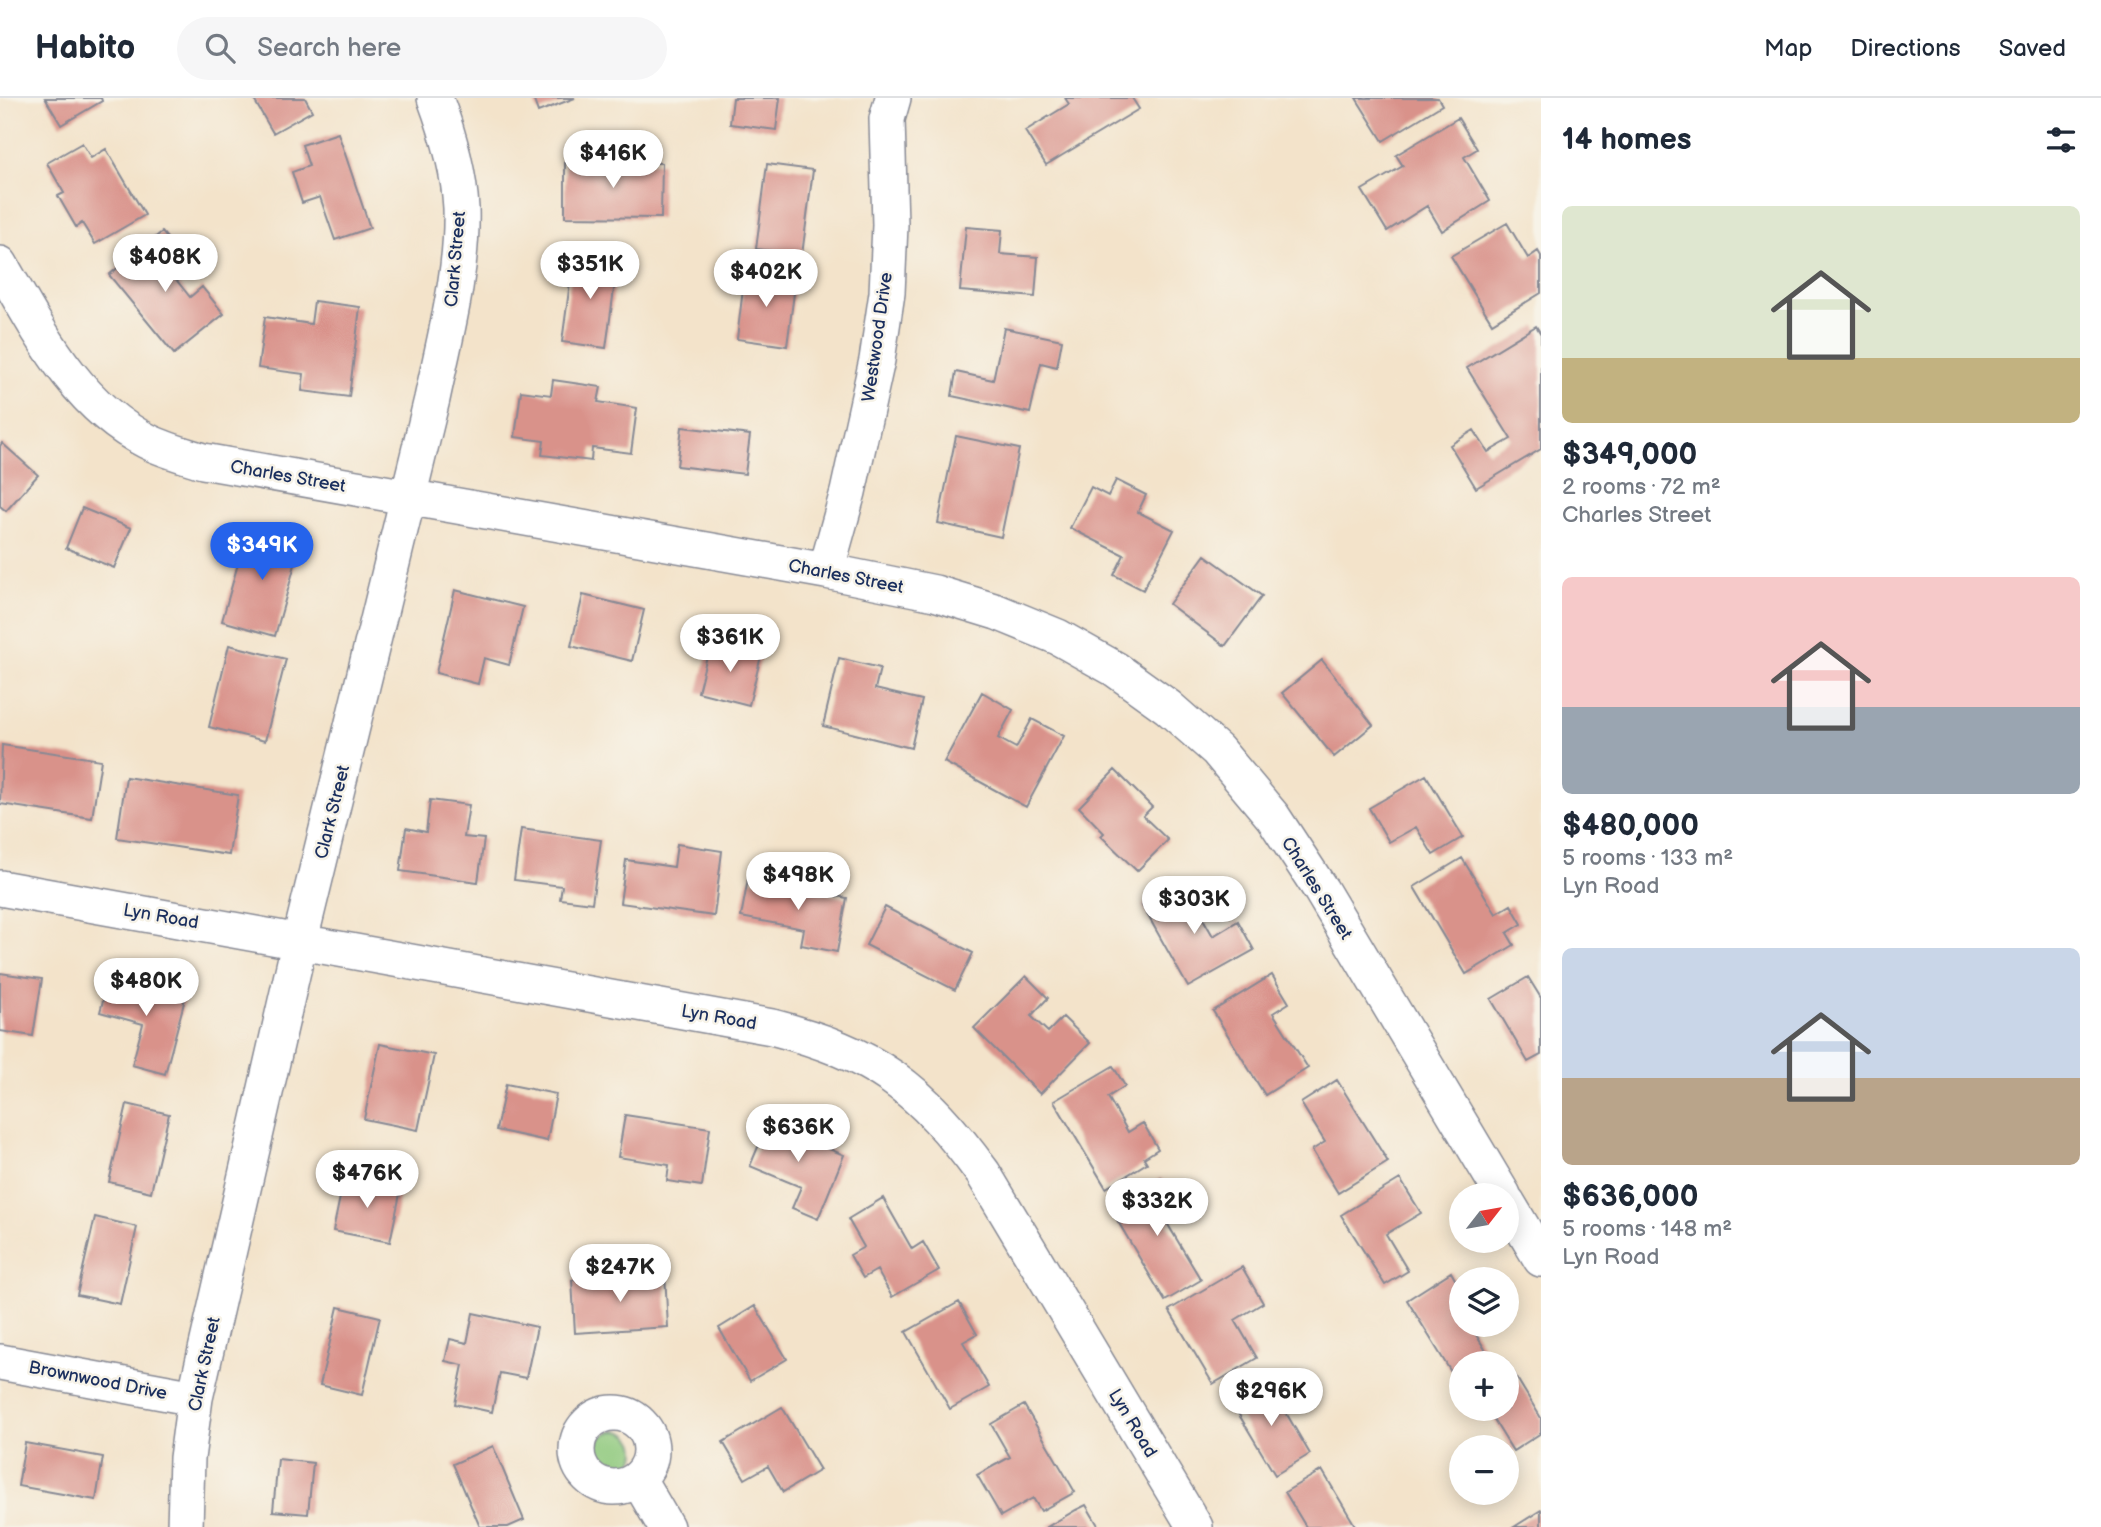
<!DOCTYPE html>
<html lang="en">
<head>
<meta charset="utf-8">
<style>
	:root { --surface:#fff; --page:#f6f6f7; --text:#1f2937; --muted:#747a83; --line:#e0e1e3; --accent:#2563eb }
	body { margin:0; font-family:"Balsamiq Sans",sans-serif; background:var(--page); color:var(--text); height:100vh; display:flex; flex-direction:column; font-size:26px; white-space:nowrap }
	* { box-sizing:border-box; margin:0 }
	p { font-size:23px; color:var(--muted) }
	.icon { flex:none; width:38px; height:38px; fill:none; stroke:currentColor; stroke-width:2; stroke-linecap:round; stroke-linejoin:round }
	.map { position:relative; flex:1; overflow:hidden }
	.sheet { display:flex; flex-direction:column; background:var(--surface); width:560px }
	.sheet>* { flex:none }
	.needle { width:46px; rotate:59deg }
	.buttons { position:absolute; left:1449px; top:1085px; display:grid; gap:14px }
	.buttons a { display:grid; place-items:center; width:70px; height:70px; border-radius:50%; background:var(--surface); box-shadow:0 4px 18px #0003; font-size:35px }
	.price { position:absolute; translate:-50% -60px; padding:0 16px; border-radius:24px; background:#fff; color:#222; font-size:23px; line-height:46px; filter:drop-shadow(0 2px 4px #0008) }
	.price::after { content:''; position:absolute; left:50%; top:42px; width:21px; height:16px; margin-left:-10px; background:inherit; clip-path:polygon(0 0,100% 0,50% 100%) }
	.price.selected { background:var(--accent); color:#fff }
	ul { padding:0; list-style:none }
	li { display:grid; align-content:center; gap:14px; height:371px; padding:0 21px }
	li span { display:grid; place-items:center; height:217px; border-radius:10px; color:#555 }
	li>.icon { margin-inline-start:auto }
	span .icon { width:126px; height:126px; fill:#fffc; stroke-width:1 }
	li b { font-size:30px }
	h2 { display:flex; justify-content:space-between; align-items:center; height:84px; padding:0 21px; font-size:30px }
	header { display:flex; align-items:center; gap:42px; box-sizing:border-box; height:98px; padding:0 35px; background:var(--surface); border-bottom:2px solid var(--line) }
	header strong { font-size:33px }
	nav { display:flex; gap:38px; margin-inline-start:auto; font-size:24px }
	.search { width:490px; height:63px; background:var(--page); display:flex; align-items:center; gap:18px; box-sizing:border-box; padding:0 24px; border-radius:38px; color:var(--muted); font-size:26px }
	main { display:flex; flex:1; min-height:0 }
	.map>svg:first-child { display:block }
	.green { fill:#8fc97e; stroke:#557c6e; stroke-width:2 }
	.building { fill:#d9928a }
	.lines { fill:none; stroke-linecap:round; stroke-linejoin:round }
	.minor-casing { stroke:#878994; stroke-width:38 }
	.minor { stroke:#fff; stroke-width:35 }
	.labels { text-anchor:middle; stroke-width:5; stroke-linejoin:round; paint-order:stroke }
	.street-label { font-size:18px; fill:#1b2f5e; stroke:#f7f3e8 }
</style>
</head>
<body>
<header>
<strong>Habito</strong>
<div class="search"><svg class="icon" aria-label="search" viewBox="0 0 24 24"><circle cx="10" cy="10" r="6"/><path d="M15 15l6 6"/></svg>Search here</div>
<nav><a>Map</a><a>Directions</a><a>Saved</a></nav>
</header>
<main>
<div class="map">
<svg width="1541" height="1429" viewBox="0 0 1541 1429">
	<rect width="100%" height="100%" fill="#f7f3e8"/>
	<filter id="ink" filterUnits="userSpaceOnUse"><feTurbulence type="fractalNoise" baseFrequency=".0143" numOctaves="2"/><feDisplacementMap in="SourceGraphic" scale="14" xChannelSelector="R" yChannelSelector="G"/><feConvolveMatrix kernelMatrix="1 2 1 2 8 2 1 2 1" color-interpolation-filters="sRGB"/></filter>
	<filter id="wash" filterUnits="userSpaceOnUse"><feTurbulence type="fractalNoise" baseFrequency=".00686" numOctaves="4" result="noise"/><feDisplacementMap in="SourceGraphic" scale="28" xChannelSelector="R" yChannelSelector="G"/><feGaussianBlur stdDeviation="1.57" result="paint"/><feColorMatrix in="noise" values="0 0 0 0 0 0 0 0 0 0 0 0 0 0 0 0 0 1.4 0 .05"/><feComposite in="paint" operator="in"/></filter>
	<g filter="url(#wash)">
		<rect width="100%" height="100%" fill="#f3e3ca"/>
		<path class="green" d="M596 1353a20 20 0 1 1 40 0a20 20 0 1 1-40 0Z"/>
		<g id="blocks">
			<path class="building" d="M45,0H101L102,3L61,27Z
				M253,0H305L312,13L273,35Z
				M533,0H575L538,14Z
				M733,0H780L776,32L730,26Z
				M1065,0H1132L1139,11L1046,67L1025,33L1069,6Z
				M1356,0H1438L1442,7L1383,43Z
				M1458,20L1477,51L1464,59L1490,103L1442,133L1427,108L1387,133L1362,92L1403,68L1396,57Z
				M338,35L370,130L335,142L320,99L302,105L292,74L309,68L302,47Z
				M82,45L91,60L106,51L145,117L95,146L82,125L76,129L58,98L64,95L47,65Z
				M565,63L662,65L661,120L565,119Z
				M767,66L813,72L802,157L756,151Z
				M1507,125L1528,160L1538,153L1541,158V195L1492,225L1451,158Z
				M966,129L1002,132L1000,156L1038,159L1035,199L960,193Z
				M162,134L185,162L170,174L190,199L202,189L224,216L174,256L109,177Z
				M574,155L618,162L606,250L562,244Z
				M745,174L796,180L787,248L737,241Z
				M314,203L360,209L349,299L302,293L304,276L258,270L265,219L311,226Z
				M1536,228L1541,236V351L1476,390L1450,347L1474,332L1488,354L1511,341L1467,270Z
				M1004,230L1062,242L1057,269L1041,265L1030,315L952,298L956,274L993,282Z
				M553,282L601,289L598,304L637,310L631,355L592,350L591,363L542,357L544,343L515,339L521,293L551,297Z
				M682,329L750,337L745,376L677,368Z
				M956,338L1019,351L1001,439L938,425Z
				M2,345L38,377L6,413L0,408V348Z
				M1116,382L1146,397L1138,414L1174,432L1143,492L1114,477L1124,457L1070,430L1091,389L1108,398Z
				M82,410L131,430L114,470L66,450Z
				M248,430L301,445L275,538L222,523Z
				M1205,457L1262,498L1225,548L1169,506Z
				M455,492L523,509L509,567L484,560L478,586L436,575Z
				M583,497L644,512L632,563L571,548Z
				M710,546L761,558L749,607L698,594Z
				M229,547L286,561L265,643L209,629Z
				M839,560L880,570L875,591L922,602L911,650L823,628Z
				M1322,562L1373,627L1334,659L1282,595Z
				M982,594L1013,612L998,640L1016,650L1032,621L1064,638L1026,709L944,664Z
				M2,647L101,662L92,720L0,706Z
				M1115,672L1152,709L1143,718L1168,742L1137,773L1101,738L1104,735L1079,709Z
				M1426,677L1463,739L1433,757L1416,729L1389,744L1369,710Z
				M126,679L238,697L229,757L117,740Z
				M430,702L469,707L464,739L484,741L478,784L400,773L406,730L426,734Z
				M521,731L601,742L592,805L560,801L562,788L514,782Z
				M677,746L722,753L714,818L620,805L626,762L674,769Z
				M1462,760L1496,816L1511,807L1522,826L1507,835L1514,847L1466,876L1414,789Z
				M748,781L847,800L837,854L801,847L804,831L741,819Z
				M1182,784L1213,838L1238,823L1254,852L1188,889L1142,807Z
				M885,809L973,855L955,892L866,847Z
				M0,875L42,881L33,938L0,933Z
				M110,876L186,897L165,976L132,967L143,926L100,914Z
				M1272,877L1289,905L1273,915L1308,970L1265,997L1213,913Z
				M1026,878L1048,900L1031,918L1048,934L1063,919L1090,945L1040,996L974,930Z
				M1528,879L1541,900V957L1528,964L1491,901Z
				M380,946L434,957L418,1032L364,1021Z
				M1113,968L1125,988L1108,999L1128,1034L1143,1025L1158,1051L1144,1060L1147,1065L1106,1090L1054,1003Z
				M1337,982L1388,1064L1338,1095L1312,1052L1325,1044L1301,1005Z
				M506,986L556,996L547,1043L496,1032Z
				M127,1006L169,1016L151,1094L109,1084Z
				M625,1017L710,1030L702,1088L667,1083L669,1067L618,1059Z
				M771,1018L806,1032L802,1040L844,1057L818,1121L792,1110L801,1089L750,1068Z
				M344,1080L401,1091L390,1144L333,1133Z
				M1161,1080L1182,1116L1167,1125L1201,1182L1165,1203L1110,1110Z
				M1400,1081L1421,1115L1386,1136L1408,1173L1385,1187L1341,1117Z
				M883,1100L912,1151L923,1144L939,1172L892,1199L877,1172L863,1180L850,1157L864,1149L848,1121Z
				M95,1119L137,1129L120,1206L77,1197Z
				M1242,1169L1263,1205L1235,1222L1257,1260L1213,1286L1169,1212Z
				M1451,1174L1461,1192V1200L1456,1203L1461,1212V1227H1470L1486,1253L1466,1265H1461V1268L1451,1274L1407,1202Z
				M665,1176L668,1229L575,1235L572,1182Z
				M959,1204L977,1236L963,1244L989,1289L950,1311L906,1234Z
				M755,1208L787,1261L750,1283L719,1230Z
				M338,1209L380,1219L362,1297L320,1287Z
				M473,1215L537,1229L526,1280L500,1275L492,1314L455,1306L463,1267L445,1263L450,1241L467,1245Z
				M1507,1264L1541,1320V1335L1513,1353L1487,1311H1507Z
				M1268,1284L1310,1356L1275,1377L1232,1305Z
				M1024,1307L1075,1394L1041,1413L1033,1400L1001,1418L977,1377L1010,1359L991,1326Z
				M782,1309L820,1372L783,1394L768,1368L745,1381L723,1344Z
				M25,1345L103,1359L96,1402L18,1388Z
				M493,1348L524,1422L508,1429H480L453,1366Z
				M278,1361L313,1365L308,1416L273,1413Z
				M1322,1372L1356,1429H1306L1285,1394Z
				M1086,1407L1099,1429H1047L1076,1412Z
				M1541,1412V1429H1514Z"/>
		</g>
	</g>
	<g filter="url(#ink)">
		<use href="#blocks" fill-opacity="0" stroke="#878994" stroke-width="2"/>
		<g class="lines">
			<defs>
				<path id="minor" d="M0,166C38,231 76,308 147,343C165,352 184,357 203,363L826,473L935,495L997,514L1058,539L1115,571L1168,609L1217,652L1273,719L1321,792L1503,1097
					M826,473L848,394L877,262L887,195L890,127L887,21L893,0
					M0,790L772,929C876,956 920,989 983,1075L1195,1429
					M1507,1104L1541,1161
					M0,1264L195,1300
					M577 1352a37 37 0 1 1 74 0a37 37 0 1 1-74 0Z
					M638,1381L666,1429
					M185,1429L187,1360L195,1300L300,842L432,301C445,239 463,174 461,110C459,72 448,35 435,0"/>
			</defs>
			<use href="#minor" class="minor-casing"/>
			<use href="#minor" class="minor"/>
		</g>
	</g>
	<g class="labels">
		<g class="street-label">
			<text transform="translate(455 161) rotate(-85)" y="6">Clark Street</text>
			<text transform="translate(877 239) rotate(-82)" y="6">Westwood Drive</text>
			<text transform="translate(288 378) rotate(10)" y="6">Charles Street</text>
			<text transform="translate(846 478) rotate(11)" y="6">Charles Street</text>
			<text transform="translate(332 714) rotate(-76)" y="6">Clark Street</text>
			<text transform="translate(1317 790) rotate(58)" y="6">Charles Street</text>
			<text transform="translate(161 818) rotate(10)" y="6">Lyn Road</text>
			<text transform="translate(719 919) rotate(10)" y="6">Lyn Road</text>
			<text transform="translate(204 1266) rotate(-78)" y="6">Clark Street</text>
			<text transform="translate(98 1282) rotate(11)" y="6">Brownwood Drive</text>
			<text transform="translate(1133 1325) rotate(59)" y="6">Lyn Road</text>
		</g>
	</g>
</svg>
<div class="buttons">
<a><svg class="needle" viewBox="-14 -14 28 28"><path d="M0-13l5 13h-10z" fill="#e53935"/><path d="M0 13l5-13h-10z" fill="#747a83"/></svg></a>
<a><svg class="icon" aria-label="layers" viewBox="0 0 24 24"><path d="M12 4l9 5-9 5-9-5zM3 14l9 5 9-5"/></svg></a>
<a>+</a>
<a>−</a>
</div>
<b class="price" style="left:613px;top:92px">$416K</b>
<b class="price" style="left:165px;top:196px">$408K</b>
<b class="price" style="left:590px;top:203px">$351K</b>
<b class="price" style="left:766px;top:211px">$402K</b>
<b class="price selected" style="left:262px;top:484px">$349K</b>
<b class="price" style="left:730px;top:576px">$361K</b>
<b class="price" style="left:798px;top:814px">$498K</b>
<b class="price" style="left:1194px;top:838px">$303K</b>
<b class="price" style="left:146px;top:920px">$480K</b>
<b class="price" style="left:798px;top:1066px">$636K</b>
<b class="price" style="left:367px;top:1112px">$476K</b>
<b class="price" style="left:1157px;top:1140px">$332K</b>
<b class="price" style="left:620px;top:1206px">$247K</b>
<b class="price" style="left:1271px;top:1330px">$296K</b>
</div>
<section class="sheet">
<h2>14 homes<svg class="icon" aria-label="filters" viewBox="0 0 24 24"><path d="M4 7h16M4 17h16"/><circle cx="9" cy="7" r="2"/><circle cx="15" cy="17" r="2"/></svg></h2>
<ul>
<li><span style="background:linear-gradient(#dfe7d0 70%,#c2b280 0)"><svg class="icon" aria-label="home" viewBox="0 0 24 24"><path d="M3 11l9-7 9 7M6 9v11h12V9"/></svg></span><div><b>$349,000</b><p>2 rooms · 72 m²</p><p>Charles Street</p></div></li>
<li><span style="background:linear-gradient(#f6c9c9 60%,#9aa5b1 0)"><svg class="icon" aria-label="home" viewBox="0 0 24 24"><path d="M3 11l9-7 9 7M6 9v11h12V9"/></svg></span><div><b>$480,000</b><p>5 rooms · 133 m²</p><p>Lyn Road</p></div></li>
<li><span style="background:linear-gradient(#c9d6e8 60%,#b9a48a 0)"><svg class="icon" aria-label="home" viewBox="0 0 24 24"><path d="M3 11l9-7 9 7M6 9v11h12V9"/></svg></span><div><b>$636,000</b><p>5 rooms · 148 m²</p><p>Lyn Road</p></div></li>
</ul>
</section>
</main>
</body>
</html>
